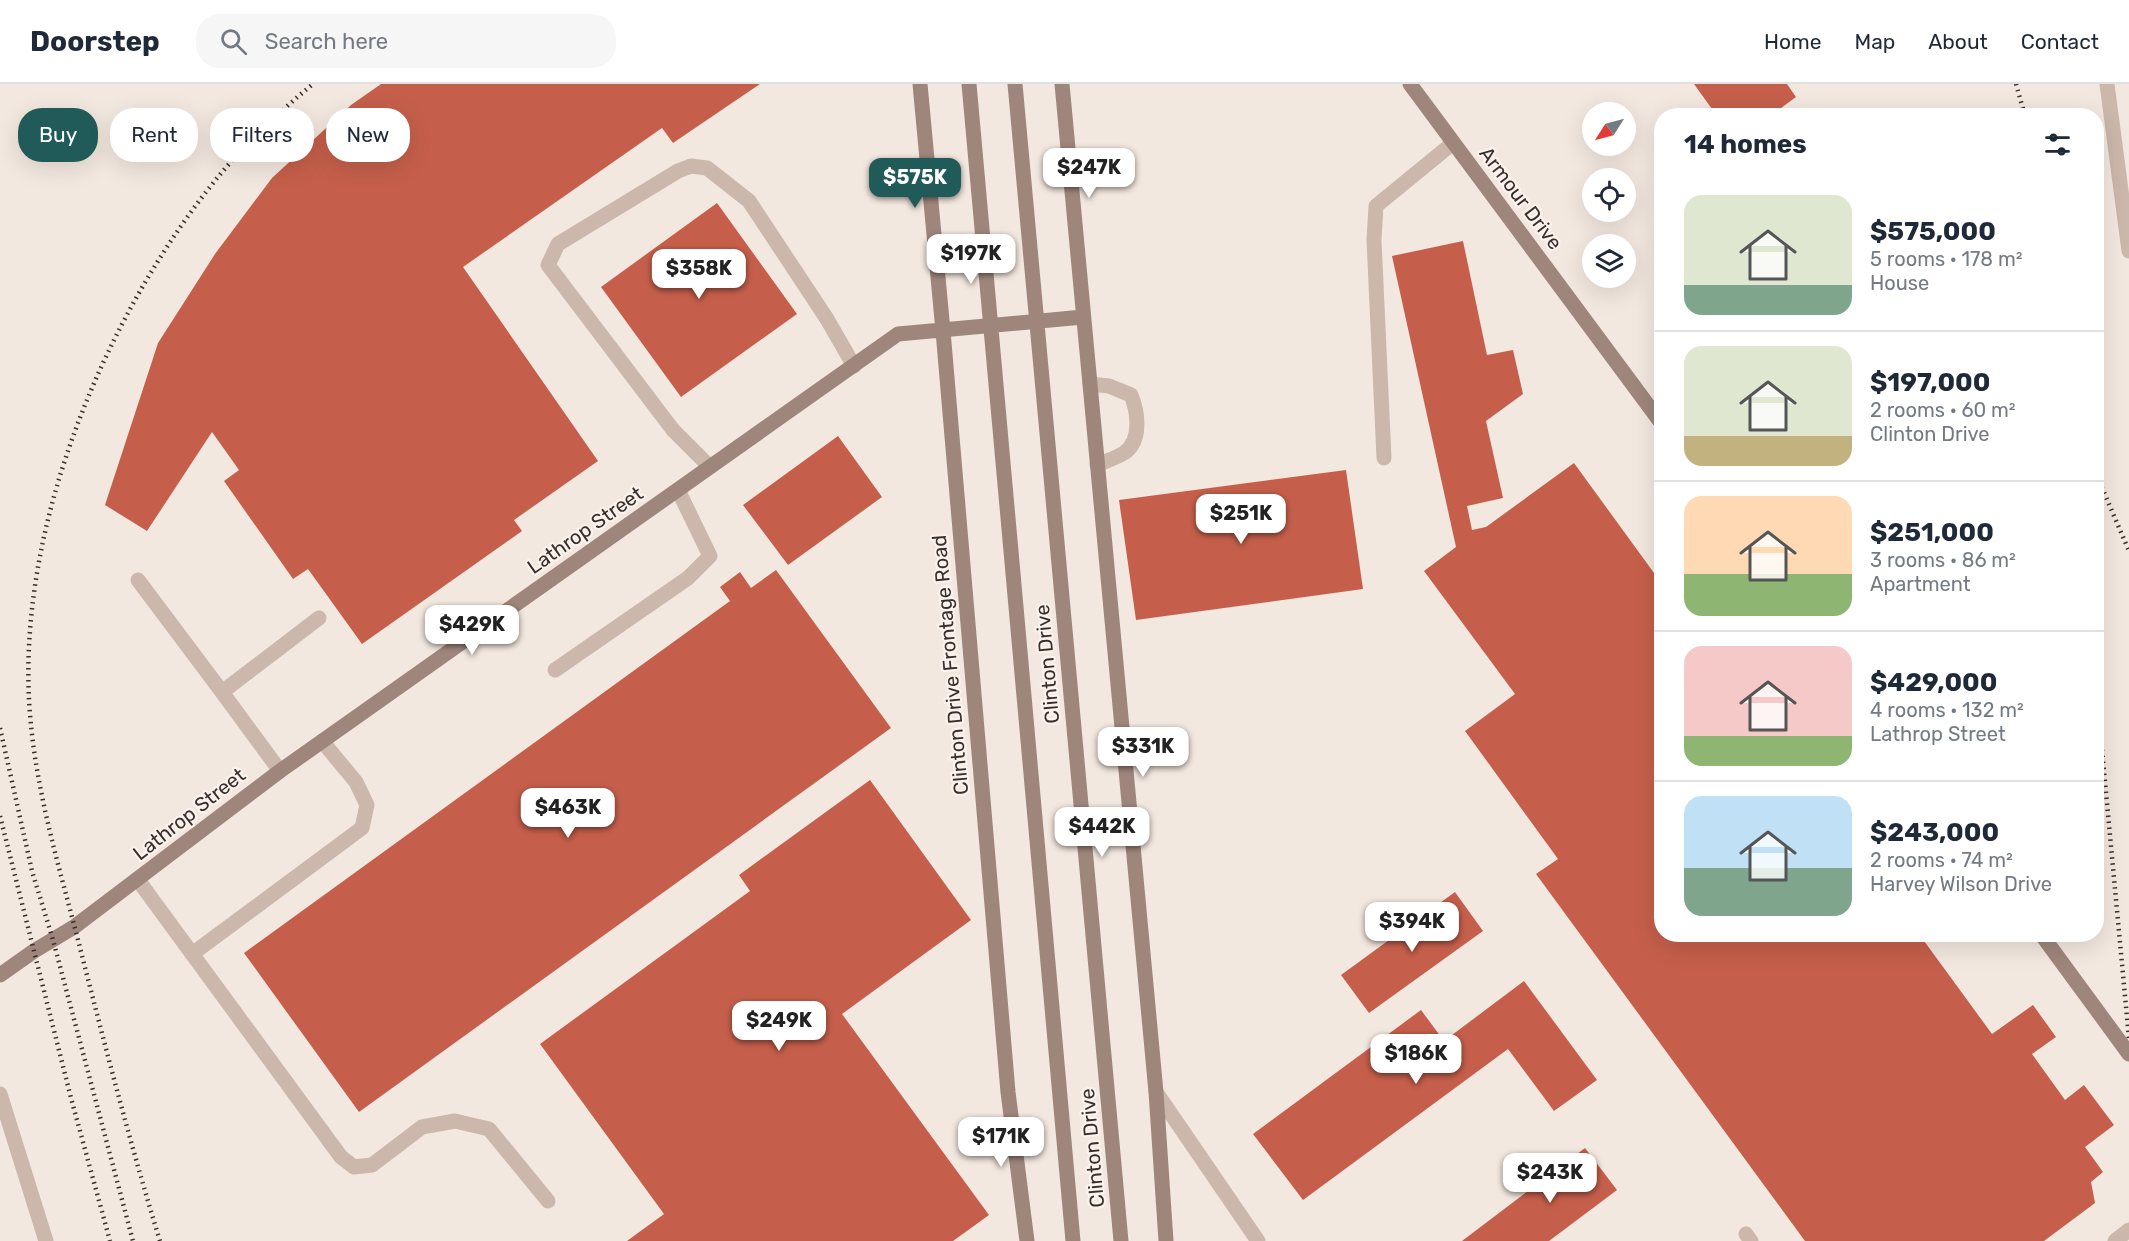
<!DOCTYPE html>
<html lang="en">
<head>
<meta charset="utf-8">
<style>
	:root { --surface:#fff; --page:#f6f6f7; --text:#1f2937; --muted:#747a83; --line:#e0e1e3; --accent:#205a59 }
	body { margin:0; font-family:Rubik,sans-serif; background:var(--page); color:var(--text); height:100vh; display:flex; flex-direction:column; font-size:22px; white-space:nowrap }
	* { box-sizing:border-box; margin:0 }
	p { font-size:20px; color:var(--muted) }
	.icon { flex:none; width:33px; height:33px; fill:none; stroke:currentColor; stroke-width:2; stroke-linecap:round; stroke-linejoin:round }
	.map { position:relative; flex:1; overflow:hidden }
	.details { position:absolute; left:1654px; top:24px; width:450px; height:834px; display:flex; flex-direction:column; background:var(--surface); border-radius:24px; box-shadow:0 6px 24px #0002 }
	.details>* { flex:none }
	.guide { position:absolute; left:18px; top:24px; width:570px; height:54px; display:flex; gap:12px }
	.needle { width:39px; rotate:234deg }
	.tools { position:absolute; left:1582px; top:18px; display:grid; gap:12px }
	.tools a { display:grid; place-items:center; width:54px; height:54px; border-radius:50%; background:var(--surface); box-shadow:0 6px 24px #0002; font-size:30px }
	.price { position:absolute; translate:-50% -51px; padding:0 14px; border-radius:12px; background:#fff; color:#222; font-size:20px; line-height:39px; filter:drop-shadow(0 2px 3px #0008) }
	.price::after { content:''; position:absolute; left:50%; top:36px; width:18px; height:14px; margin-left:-9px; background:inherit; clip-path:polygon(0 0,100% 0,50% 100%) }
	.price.on { background:var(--accent); color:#fff }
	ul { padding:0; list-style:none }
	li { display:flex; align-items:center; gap:18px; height:150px; padding:0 30px }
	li+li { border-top:2px solid var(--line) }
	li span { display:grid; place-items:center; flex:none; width:168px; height:120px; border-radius:18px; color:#555 }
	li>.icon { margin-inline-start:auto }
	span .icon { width:72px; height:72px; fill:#fffc; stroke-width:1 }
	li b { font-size:26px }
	h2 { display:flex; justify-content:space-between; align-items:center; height:72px; padding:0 30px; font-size:26px }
	.tag { padding:0 21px; border-radius:24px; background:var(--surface); box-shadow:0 6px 24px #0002; font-size:21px; line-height:54px }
	.tag.on { background:var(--accent); color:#fff }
	header { display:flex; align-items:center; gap:36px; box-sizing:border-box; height:84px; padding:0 30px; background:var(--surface); border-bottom:2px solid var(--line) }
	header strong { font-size:28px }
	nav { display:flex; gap:33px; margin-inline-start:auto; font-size:21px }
	.search { width:420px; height:54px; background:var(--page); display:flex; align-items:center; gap:15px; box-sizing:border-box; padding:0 21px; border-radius:24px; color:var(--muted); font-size:22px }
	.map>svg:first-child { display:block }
	.building { fill:#c55f4b }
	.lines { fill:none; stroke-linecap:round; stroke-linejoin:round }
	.lane { stroke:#cbb7ab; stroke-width:15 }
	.street { stroke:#cbb7ab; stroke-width:15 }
	.secondary { stroke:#9f867c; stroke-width:15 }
	.rail { stroke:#392e2a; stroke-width:4.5; stroke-dasharray:1.5 4.5; stroke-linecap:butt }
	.labels { text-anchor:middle; stroke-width:4.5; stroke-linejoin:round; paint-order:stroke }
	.street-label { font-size:20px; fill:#392e2a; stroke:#faf2ec }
</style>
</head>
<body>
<header>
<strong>Doorstep</strong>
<div class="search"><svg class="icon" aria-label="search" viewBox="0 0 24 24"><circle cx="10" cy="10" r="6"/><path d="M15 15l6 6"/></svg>Search here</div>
<nav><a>Home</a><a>Map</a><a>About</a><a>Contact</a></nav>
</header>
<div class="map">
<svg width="2129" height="1157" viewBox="0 0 2129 1157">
	<rect width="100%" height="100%" fill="#f3e8df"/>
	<path class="building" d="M381,0H760L673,59L662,44L463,183L598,377L514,436L522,447L362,560L308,485L293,495L224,397L239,386L212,348L147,447L105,421L158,259L215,170L272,94L351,21Z
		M1694,0H1787L1796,13L1770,32H1717Z
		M717,119L797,230L681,313L601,203Z
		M1463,157L1487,271L1513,266L1523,310L1486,337L1503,414L1467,422L1472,446L1486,443L1574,379L1662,500V850H1919L1992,950L2033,921L2056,953L2032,970L2065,1016L2084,1001L2114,1041L2085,1063L2103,1088L2091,1098L2095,1119L2044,1157H1805L1536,790L1558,775L1465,647L1515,610L1424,487L1456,463L1392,172Z
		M838,352L882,413L788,481L743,421Z
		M1346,386L1363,505L1136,536L1119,416Z
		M776,486L891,644L359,1028L244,869L730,517L720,503L740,488L751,504Z
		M870,696L971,836L842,930L989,1131L953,1157H627L664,1130L540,960L750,807L739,791Z
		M1455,808L1483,847L1369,929L1341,891Z
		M1524,897L1597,996L1554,1027L1508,965L1303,1116L1253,1050L1421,926L1444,957Z
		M1585,1064L1617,1106L1549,1157H1462Z"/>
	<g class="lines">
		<path class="lane" d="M2107,0L2129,167
			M1090,300L1109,302L1131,311C1138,328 1142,357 1124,369C1116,374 1106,377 1097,381
			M1384,374L1374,156L1376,122L1453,59
			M710,383L673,346L548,181L558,160L678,87L691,82L707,84L749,117L827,235L854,282
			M138,496L222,608
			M555,586L688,494L710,472L678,406
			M280,687L222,608L319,534
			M138,796L341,1073L354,1083L372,1081L422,1043L455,1037L489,1045L548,1117
			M192,870L362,744L367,721L356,698L322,657
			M1746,1150L1751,1157"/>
		<path class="street" d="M1156,1008L1258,1157
			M0,1010L46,1157
			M2115,1157L2129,1146"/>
		<path class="secondary" d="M920,0L943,247L1008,1008L1027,1157
			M969,0L1073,1157
			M1015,0L1121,1157
			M1062,0L1156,1008L1166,1157
			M1410,0L1662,340
			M2041,850L2129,970
			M0,891L34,867L74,843L280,687L898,250L1083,233"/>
		<path class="rail" d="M2016,0L2025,32
			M2097,392L2129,467
			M2097,612L2129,955
			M0,644L32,787L53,856L133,1157
			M0,732L71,1014L110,1157
			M160,1157C129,1056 103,954 77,852C58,779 36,706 30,630C15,448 104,232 218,93C246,59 279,28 313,0"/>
	</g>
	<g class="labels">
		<g class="street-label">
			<text transform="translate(1521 114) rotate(53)" y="7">Armour Drive</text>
			<text transform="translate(585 446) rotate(-35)" y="7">Lathrop Street</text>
			<text transform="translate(1047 580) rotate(-95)" y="7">Clinton Drive</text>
			<text transform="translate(950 581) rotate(-95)" y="7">Clinton Drive Frontage Road</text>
			<text transform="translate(189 730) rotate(-38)" y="7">Lathrop Street</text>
			<text transform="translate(1092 1064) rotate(-95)" y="7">Clinton Drive</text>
		</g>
	</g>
</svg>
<div class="tools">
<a><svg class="needle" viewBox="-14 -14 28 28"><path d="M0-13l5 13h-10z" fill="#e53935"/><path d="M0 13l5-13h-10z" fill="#747a83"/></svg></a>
<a><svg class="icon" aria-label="locate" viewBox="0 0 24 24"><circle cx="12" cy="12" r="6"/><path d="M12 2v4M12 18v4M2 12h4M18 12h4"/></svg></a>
<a><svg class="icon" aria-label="layers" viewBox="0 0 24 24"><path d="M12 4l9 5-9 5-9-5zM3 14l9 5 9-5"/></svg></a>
</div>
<b class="price" style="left:1089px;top:115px">$247K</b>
<b class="price on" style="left:915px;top:125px">$575K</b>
<b class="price" style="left:971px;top:201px">$197K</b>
<b class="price" style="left:699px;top:216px">$358K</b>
<b class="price" style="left:1241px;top:461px">$251K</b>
<b class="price" style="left:472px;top:572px">$429K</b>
<b class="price" style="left:1143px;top:694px">$331K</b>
<b class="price" style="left:568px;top:755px">$463K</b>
<b class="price" style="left:1102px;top:774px">$442K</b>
<b class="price" style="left:1412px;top:869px">$394K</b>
<b class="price" style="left:779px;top:968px">$249K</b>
<b class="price" style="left:1416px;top:1001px">$186K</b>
<b class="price" style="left:1001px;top:1084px">$171K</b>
<b class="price" style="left:1550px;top:1120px">$243K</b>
<div class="guide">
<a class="tag on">Buy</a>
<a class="tag">Rent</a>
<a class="tag">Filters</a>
<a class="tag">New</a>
</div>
<section class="details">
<h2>14 homes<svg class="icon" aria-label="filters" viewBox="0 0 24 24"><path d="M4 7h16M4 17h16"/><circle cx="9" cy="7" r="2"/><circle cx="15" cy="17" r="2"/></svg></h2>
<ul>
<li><span style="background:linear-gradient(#dfe7d0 75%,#7fa58c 0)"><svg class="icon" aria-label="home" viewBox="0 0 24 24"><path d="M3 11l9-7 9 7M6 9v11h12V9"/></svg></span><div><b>$575,000</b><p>5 rooms · 178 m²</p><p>House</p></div></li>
<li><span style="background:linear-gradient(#dfe7d0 75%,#c2b280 0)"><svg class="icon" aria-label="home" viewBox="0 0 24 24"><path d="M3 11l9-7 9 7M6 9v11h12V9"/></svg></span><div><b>$197,000</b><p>2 rooms · 60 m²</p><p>Clinton Drive</p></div></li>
<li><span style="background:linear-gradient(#ffd9b3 65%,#8fb573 0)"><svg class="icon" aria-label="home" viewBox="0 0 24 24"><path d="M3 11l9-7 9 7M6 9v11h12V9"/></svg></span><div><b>$251,000</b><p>3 rooms · 86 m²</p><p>Apartment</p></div></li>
<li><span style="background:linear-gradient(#f6c9c9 75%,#8fb573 0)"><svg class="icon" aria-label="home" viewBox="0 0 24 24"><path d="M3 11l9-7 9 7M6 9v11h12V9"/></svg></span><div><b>$429,000</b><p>4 rooms · 132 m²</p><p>Lathrop Street</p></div></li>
<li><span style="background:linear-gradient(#bfe0f5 60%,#7fa58c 0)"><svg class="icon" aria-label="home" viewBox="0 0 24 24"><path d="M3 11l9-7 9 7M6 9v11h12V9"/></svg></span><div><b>$243,000</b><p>2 rooms · 74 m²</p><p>Harvey Wilson Drive</p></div></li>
</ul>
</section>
</div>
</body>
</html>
